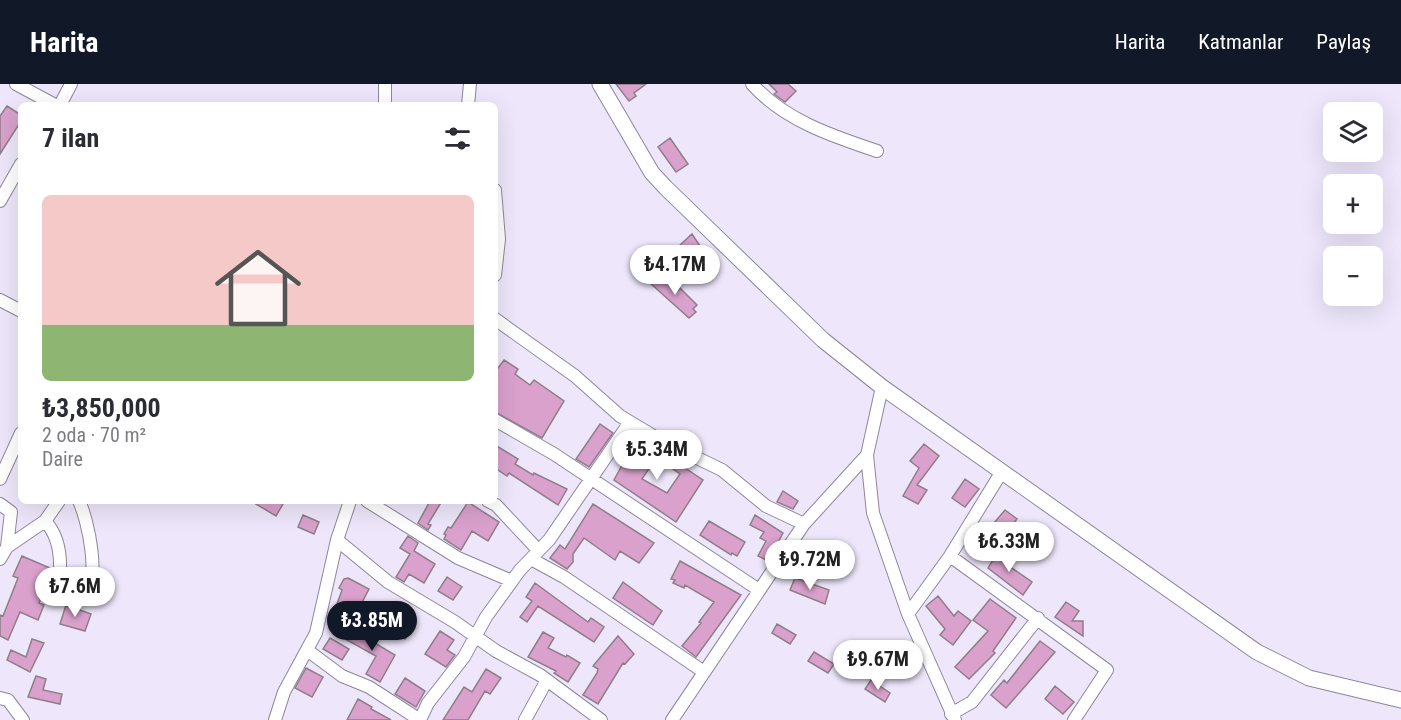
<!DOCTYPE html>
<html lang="tr">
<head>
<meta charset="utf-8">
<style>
	:root { --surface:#fff; --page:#f2f2f3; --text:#2b2b33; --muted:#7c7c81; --line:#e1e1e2; --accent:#111827 }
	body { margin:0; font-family:"Roboto Condensed",sans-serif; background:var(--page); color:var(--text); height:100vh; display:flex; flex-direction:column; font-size:22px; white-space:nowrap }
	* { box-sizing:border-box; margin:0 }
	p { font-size:20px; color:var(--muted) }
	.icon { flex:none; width:33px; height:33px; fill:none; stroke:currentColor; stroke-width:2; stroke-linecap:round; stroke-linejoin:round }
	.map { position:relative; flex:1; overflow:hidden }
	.panel { position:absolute; left:18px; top:18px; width:480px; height:402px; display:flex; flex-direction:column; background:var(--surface); border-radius:9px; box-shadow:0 6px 24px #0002 }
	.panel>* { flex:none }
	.fabs { position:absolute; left:1323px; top:18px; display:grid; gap:12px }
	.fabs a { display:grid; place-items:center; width:60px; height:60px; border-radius:9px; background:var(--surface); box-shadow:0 6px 24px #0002; font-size:30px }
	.price { position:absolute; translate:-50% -51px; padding:0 14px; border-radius:21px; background:#fff; color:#222; font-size:20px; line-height:39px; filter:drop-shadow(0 2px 3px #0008) }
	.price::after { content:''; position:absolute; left:50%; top:36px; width:18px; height:14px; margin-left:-9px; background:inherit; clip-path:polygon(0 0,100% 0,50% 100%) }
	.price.selected { background:var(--accent); color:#fff }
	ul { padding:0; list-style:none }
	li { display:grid; align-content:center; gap:12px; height:318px; padding:0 24px }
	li+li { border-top:2px solid var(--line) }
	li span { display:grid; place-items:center; height:186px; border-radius:9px; color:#555 }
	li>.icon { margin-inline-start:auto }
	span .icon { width:108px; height:108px; fill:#fffc; stroke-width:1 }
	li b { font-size:26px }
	h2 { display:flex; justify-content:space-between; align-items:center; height:72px; padding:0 24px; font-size:26px }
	header { display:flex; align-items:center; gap:36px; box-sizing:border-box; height:84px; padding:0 30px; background:var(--accent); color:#fff }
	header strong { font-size:28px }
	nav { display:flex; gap:33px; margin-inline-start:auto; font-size:21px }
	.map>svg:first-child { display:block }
	.building { fill:#d9a1cc; stroke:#8f7e8a; stroke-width:1.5 }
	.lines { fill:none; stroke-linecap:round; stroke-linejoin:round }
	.minor-casing { stroke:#8d8799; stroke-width:14 }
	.major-casing { stroke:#8d8799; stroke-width:17 }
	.minor { stroke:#fff; stroke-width:12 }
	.major { stroke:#fff; stroke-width:15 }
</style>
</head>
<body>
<header>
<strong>Harita</strong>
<nav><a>Harita</a><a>Katmanlar</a><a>Paylaş</a></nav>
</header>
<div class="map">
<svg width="1401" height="636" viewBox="0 0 1401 636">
	<rect width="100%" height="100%" fill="#eee7fb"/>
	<path class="building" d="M616,0H646L634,9L636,12L629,17Z
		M769,0H788L796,7L785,18L774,10L777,8Z
		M7,22L21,31V37L0,70V32Z
		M670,54L688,80L676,88L658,63Z
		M692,150L704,168L694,178L679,162Z
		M658,189L678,206L680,204L697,221L693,225L696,228L689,234L650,199Z
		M504,276L518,285L515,290L530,301L534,296L564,317L542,354L495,328V288Z
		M600,340L613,349L589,383L576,375Z
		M638,352L660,368L642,395L667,409L680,390L666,380L670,374L703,396L676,438L614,396Z
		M924,360L939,372L917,401L927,406L918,420L903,412L919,384L910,377Z
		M495,361L518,375L515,380L533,391L534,389L567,405L558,421L509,389L507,392L495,384Z
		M965,395L979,405L965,423L952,414Z
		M783,407L798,417L793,425L777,418Z
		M251,417H277L283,420L276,432Z
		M430,417H442L428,440L431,441L428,446L418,439Z
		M468,418L499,438L488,457L472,447L461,466L444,455L446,451L444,450L448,443L451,444Z
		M593,420L654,459L639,479L620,467L615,476L584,454L573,470V478L567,485L550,474L560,461L565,465Z
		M1005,426L1017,435L1006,449L993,440Z
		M303,431L319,438L314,450L298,443Z
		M755,431L783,449L768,477L758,472L766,457L760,454L764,448L750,441Z
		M709,437L745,458L737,472L732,469L731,471L700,451Z
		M408,452L418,459L414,467L435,480L424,499L409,490L404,498L396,493L410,470L400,464Z
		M999,466L1013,477L1009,482L1032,498L1023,511L988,484Z
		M22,472L52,485L51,491L39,519L44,521L38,536L20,528L8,556L0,552V531L3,532L18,494L13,492Z
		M680,477L741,511L696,573L682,562L701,539L699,538L714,518L685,501L684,504L673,499L675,496L671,495Z
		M447,493L462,503L453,516L438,507Z
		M348,494L369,505L356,530L337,520L342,506L339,504L344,495Z
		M795,494L829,506L825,520L790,506Z
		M623,498L662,527L653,541L613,514Z
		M535,499L588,538L591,534L604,543L594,558L538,522L527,538L520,533L532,517L526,513Z
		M938,512L954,532L958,527L971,537L953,561L940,551L945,545L926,522Z
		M990,515L1016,534L993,567L995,569L969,595L955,583L988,547L973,536Z
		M1066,518L1079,527L1072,537H1083V552L1055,533Z
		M66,521L91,530L85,547L60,540Z
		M398,534L413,543L405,555L390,545Z
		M356,540L376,551L373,558L395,571L380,598L366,590L376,572L347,556Z
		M777,540L796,551L790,560L772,549Z
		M440,547L454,556L447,566L455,571L446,583L425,570Z
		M543,548L554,554L548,564L566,573L567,571L580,579L568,598L554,589L556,587L528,573Z
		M618,552L634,570L625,580L623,579L598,620L583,611L597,589L598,585L593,582Z
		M330,554L349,565L342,576L323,565Z
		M32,555L44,559L30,588L7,576L11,566L26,573Z
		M1040,557L1055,568L1006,624L991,611L1004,596L1007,599Z
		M814,568L834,580L828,589L808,577Z
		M306,584L323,593L312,613L295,604Z
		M486,585L501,594L490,610L485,607L468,636H443L464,603L472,608Z
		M36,592L46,595L43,606L62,610L60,620L28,613Z
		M405,594L425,607L416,623L395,610Z
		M871,596L890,609L885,618L865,605Z
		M1055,602L1074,618L1063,630L1045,615Z
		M358,615L372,623L371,625L391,636H347Z"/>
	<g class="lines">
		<defs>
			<path id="minor" d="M16,0L55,21
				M385,0V21
				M752,0C784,36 832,52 877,67
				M60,21L71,0
				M468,21L470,0
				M495,106L499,155L495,191
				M0,117L21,80
				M0,216L21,227
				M495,235L575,292L620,332L660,356L722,386L766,422L804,440L867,371
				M882,303L867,371L873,429L908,530L955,636
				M495,336L554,370L759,506
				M0,395L21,349
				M367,417L458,474L512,497
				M488,417L496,421L538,466
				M0,420L11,428L7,463L0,475
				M45,437C62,455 62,481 58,505L68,513H83C102,499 88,436 79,417
				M337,456L388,498L455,538L496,567L540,591L601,636
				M7,463L45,437L59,417
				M950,472L1107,586L1074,636
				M531,475L564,493L704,588
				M908,530L950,472L1001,389
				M307,566L342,592L369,603L420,636L428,619L464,573L486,533L520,486L549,456L630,338
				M0,614L8,616L23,636
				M951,630L972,618L1038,534
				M275,636L284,608L316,549L337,456L350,417
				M525,636L547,596
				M672,636L804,440"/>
			<path id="major" d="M600,0L652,89L666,104L823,256L882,303L1257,568L1309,594L1401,616"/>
		</defs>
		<use href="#minor" class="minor-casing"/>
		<use href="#major" class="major-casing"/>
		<use href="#minor" class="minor"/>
		<use href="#major" class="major"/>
	</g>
</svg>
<div class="fabs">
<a><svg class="icon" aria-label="layers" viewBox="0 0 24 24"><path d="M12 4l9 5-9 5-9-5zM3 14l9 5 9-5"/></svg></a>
<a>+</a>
<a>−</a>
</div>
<b class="price" style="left:675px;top:212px">₺4.17M</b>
<b class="price" style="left:657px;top:397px">₺5.34M</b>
<b class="price" style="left:1009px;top:489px">₺6.33M</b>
<b class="price" style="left:810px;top:507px">₺9.72M</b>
<b class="price" style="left:75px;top:534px">₺7.6M</b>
<b class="price selected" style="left:372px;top:568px">₺3.85M</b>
<b class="price" style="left:878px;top:607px">₺9.67M</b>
<section class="panel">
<h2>7 ilan<svg class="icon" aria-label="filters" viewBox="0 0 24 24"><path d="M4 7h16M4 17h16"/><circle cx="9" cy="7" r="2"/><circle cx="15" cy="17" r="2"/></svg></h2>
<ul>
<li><span style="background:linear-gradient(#f6c9c9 70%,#8fb573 0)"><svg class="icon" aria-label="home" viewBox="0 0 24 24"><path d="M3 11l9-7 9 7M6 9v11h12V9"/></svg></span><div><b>₺3,850,000</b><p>2 oda · 70 m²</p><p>Daire</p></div></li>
</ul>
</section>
</div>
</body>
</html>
